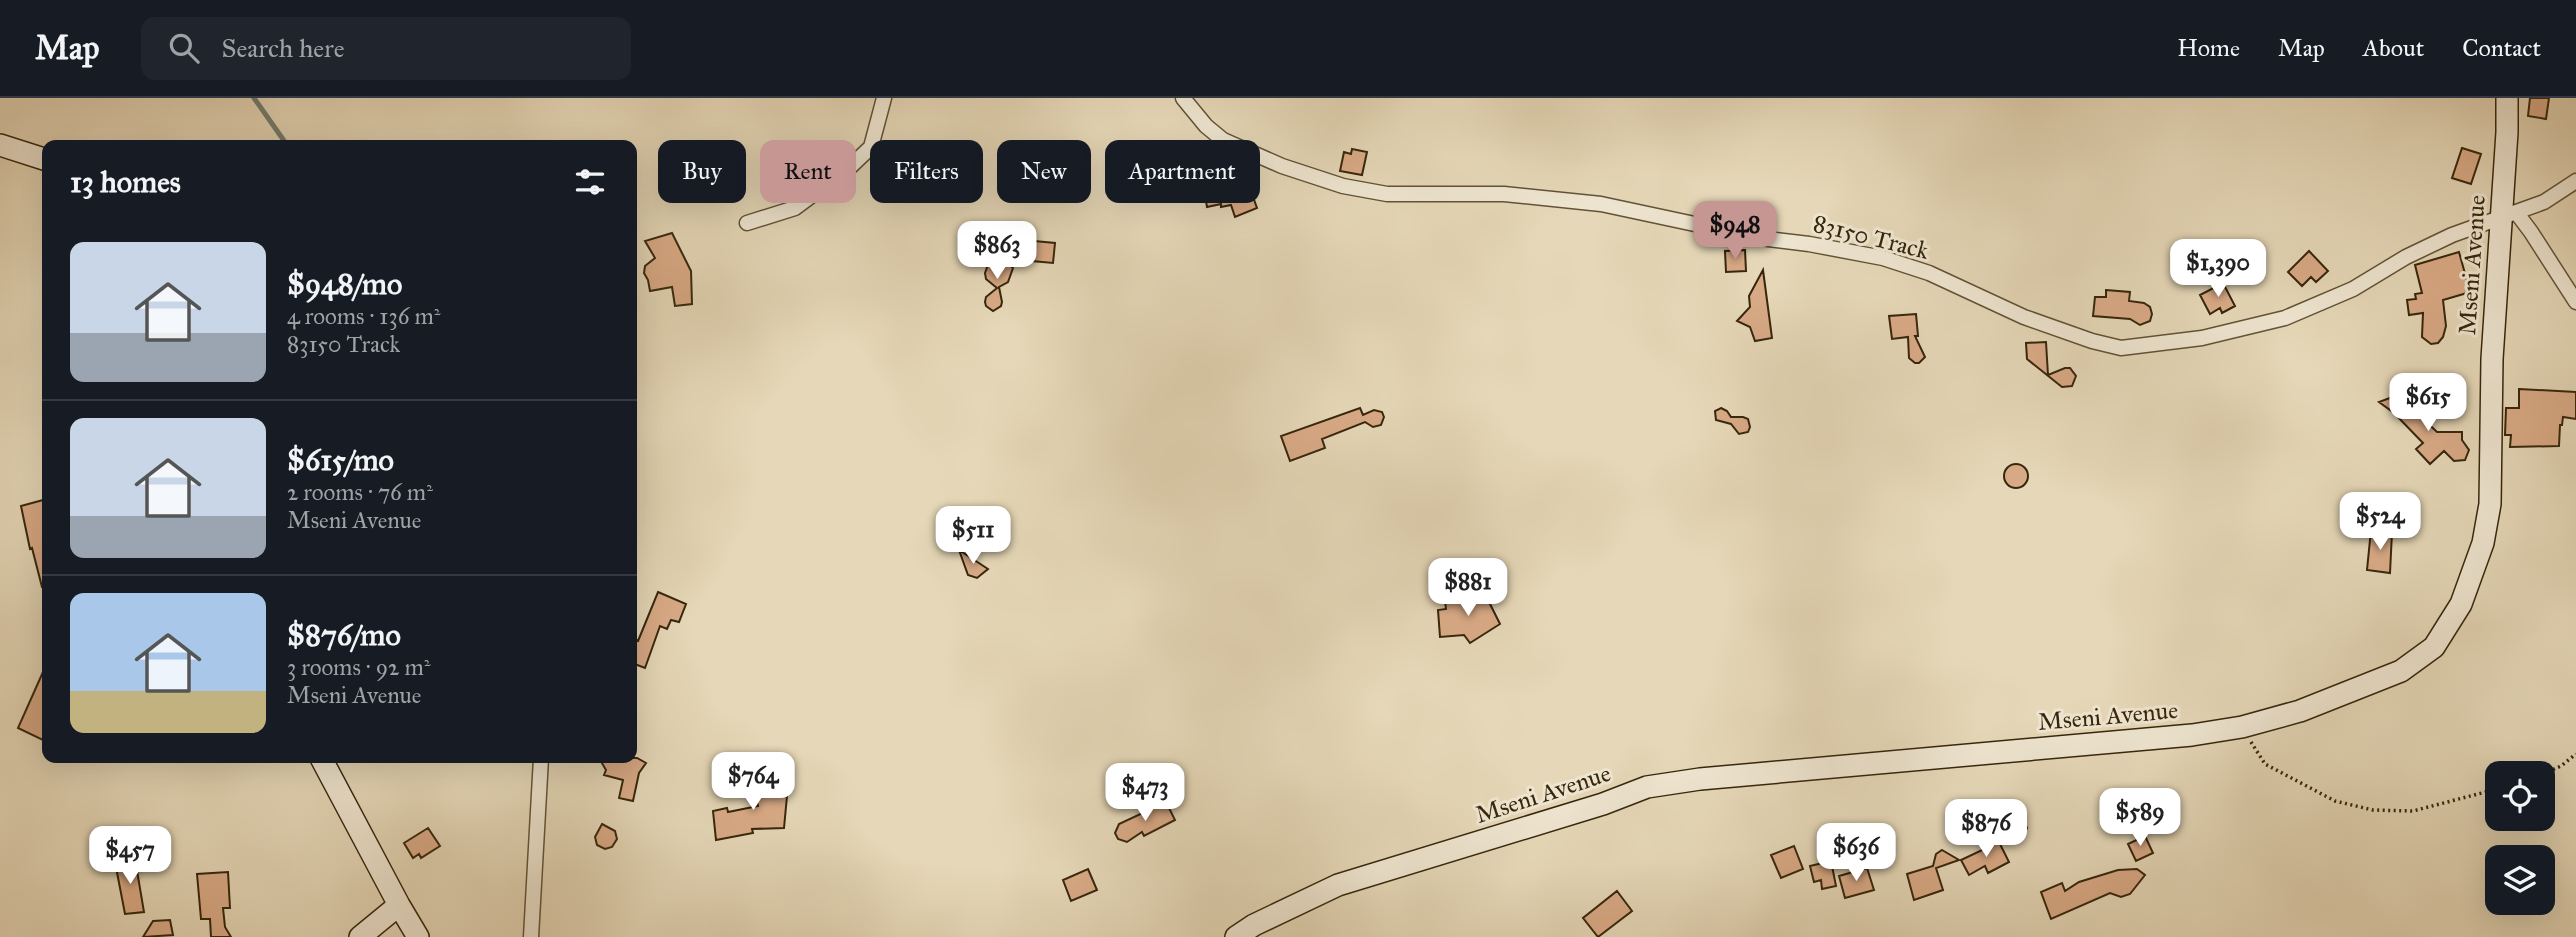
<!DOCTYPE html>
<html lang="en">
<head>
<meta charset="utf-8">
<style>
	:root { --surface:#171b24; --page:#20242c; --text:#f1f3f6; --muted:#9ea1a6; --line:#363941; --accent:#c59692 }
	body { margin:0; font-family:"IM FELL Great Primer",serif; background:var(--page); color:var(--text); height:100vh; display:flex; flex-direction:column; font-size:26px; white-space:nowrap }
	* { box-sizing:border-box; margin:0 }
	p { font-size:23px; color:var(--muted) }
	.icon { flex:none; width:38px; height:38px; fill:none; stroke:currentColor; stroke-width:2; stroke-linecap:round; stroke-linejoin:round }
	.map { position:relative; flex:1; overflow:hidden }
	.panel { position:absolute; left:42px; top:42px; width:595px; height:623px; display:flex; flex-direction:column; background:var(--surface); border-radius:14px; box-shadow:0 7px 28px #0002 }
	.panel>* { flex:none }
	.guide { position:absolute; left:658px; top:42px; width:665px; height:63px; display:flex; gap:14px }
	.buttons { position:absolute; left:2485px; top:663px; display:grid; gap:14px }
	.buttons a { display:grid; place-items:center; width:70px; height:70px; border-radius:14px; background:var(--surface); box-shadow:0 7px 28px #0002; font-size:35px }
	.price { position:absolute; translate:-50% -60px; padding:0 16px; border-radius:14px; background:#fff; color:#222; font-size:23px; line-height:46px; filter:drop-shadow(0 2px 4px #0008) }
	.price::after { content:''; position:absolute; left:50%; top:42px; width:21px; height:16px; margin-left:-10px; background:inherit; clip-path:polygon(0 0,100% 0,50% 100%) }
	.price.active { background:var(--accent); color:#111 }
	ul { padding:0; list-style:none }
	li { display:flex; align-items:center; gap:21px; height:175px; padding:0 28px }
	li+li { border-top:2px solid var(--line) }
	li span { display:grid; place-items:center; flex:none; width:196px; height:140px; border-radius:14px; color:#555 }
	li>.icon { margin-inline-start:auto }
	span .icon { width:84px; height:84px; fill:#fffc; stroke-width:1 }
	li b { font-size:30px }
	h2 { display:flex; justify-content:space-between; align-items:center; height:84px; padding:0 28px; font-size:30px }
	.tag { padding:0 24px; border-radius:14px; background:var(--surface); box-shadow:0 7px 28px #0002; font-size:24px; line-height:63px }
	.tag.active { background:var(--accent); color:#111 }
	header { display:flex; align-items:center; gap:42px; box-sizing:border-box; height:98px; padding:0 35px; background:var(--surface); border-bottom:2px solid var(--line) }
	header strong { font-size:33px }
	nav { display:flex; gap:38px; margin-inline-start:auto; font-size:24px }
	.search { width:490px; height:63px; background:var(--page); display:flex; align-items:center; gap:18px; box-sizing:border-box; padding:0 24px; border-radius:14px; color:var(--muted); font-size:26px }
	.map>svg:first-child { display:block }
	.lines { fill:none; stroke-linecap:round; stroke-linejoin:round }
	.stream { stroke:#717d73; stroke-width:5 }
	.building { fill:#d9aa86; stroke:#36260c; stroke-width:2 }
	.street-casing { stroke:#625237; stroke-width:17 }
	.secondary-casing { stroke:#36260c; stroke-width:24 }
	.path { stroke:#36260c; stroke-width:3.5; stroke-dasharray:2 3.5; stroke-linecap:butt }
	.street { stroke:#eee5d0; stroke-width:14 }
	.secondary { stroke:#eee5d0; stroke-width:21 }
	.labels { text-anchor:middle; stroke-width:6; stroke-linejoin:round; paint-order:stroke }
	.street-label { font-size:24px; fill:#36260c; stroke:#eee5d0 }
</style>
</head>
<body>
<header>
<strong>Map</strong>
<div class="search"><svg class="icon" aria-label="search" viewBox="0 0 24 24"><circle cx="10" cy="10" r="6"/><path d="M15 15l6 6"/></svg>Search here</div>
<nav><a>Home</a><a>Map</a><a>About</a><a>Contact</a></nav>
</header>
<div class="map">
<svg width="2576" height="839" viewBox="0 0 2576 839">
	<rect width="100%" height="100%" fill="#e5d7b7"/>
	<filter id="stains"><feTurbulence type="fractalNoise" baseFrequency=".00286" numOctaves="4"/><feColorMatrix values="0 0 0 0 .2 0 0 0 0 .09 0 0 0 0 .02 0 0 0 .5 -.17"/></filter>
	<radialGradient id="worn" r=".72"><stop offset=".6" stop-color="#630" stop-opacity="0"/><stop offset="1" stop-color="#630" stop-opacity=".3"/></radialGradient>
	<g class="lines">
		<path class="stream" d="M254,0L287,47"/>
	</g>
	<path class="building" d="M2530,0H2549L2546,21L2528,18Z
		M2462,50L2481,56L2471,86L2452,80Z
		M1352,51L1367,54L1362,77L1340,73L1344,54L1351,56Z
		M1225,78L1236,93L1249,88L1257,110L1235,119L1231,107L1221,109V106L1207,109L1203,86L1218,84Z
		M672,135L691,173L692,206L675,208L672,189L650,193L648,182L644,175L645,168L655,160L645,143Z
		M1034,143L1055,145L1053,165L1032,163Z
		M1745,152L1746,173L1726,174L1725,153Z
		M2309,153L2328,173L2316,184L2311,179L2302,188L2288,174Z
		M2459,154L2469,190L2466,191L2467,195L2443,202L2446,228L2443,239L2438,245L2431,246L2422,239L2423,215L2409,217L2407,202L2416,201L2415,196L2422,195L2415,167Z
		M995,161L1006,163L1013,170L1008,184L999,189L1002,204L1001,208L993,213L986,208L985,204L986,199L997,190L986,181L985,175L989,164Z
		M1763,172L1772,240L1755,243L1750,229L1737,223L1750,209L1749,198Z
		M2223,185L2235,208L2222,215L2220,210L2210,216L2200,197Z
		M2106,192L2130,194L2129,203L2144,205L2150,209L2152,216L2150,223L2140,227L2130,221L2093,218L2095,199H2106Z
		M1916,216L1918,238H1915L1925,259L1919,265H1915L1909,260L1908,239L1892,241L1889,218Z
		M2046,244L2048,277L2065,270H2070L2076,278L2072,288L2062,289L2027,261L2026,245Z
		M2519,291L2576,294V321L2563,319L2562,327H2560L2559,348L2510,349L2511,337H2505L2506,310H2519Z
		M2398,297L2437,334H2462V342L2469,352L2465,362L2454,363L2444,353L2430,366L2416,351L2423,345L2394,315L2379,304Z
		M1360,310L1363,317L1374,312L1382,314L1384,319L1381,327L1373,329L1365,324L1322,341L1325,350L1290,363L1281,338Z
		M1721,310L1727,313L1731,319H1743L1748,321L1750,329L1748,334L1739,336L1731,326L1716,322L1715,313Z
		M2004 378a12 12 0 1 1 24 0a12 12 0 1 1-24 0Z
		M43,402L47,421V488L42,489L32,450L30,451L21,408Z
		M2371,432L2392,434L2390,475L2367,472Z
		M959,452L988,471L977,480L968,477Z
		M658,494L686,506L679,524L671,522L667,531L660,528L645,570L632,565V540L638,543Z
		M1475,494H1481L1486,498L1500,526L1470,545L1464,537L1440,539L1438,512L1446,511L1445,503L1467,501Z
		M47,565V644L18,630Z
		M599,660H637L646,665L639,675L633,703L619,700L623,682L604,677L606,672Z
		M766,673L771,692H780L787,698L784,730L752,731L753,735L716,742L713,713L727,710L728,714L758,708L750,677Z
		M1166,704L1175,722L1144,738L1142,734L1127,744L1118,741L1115,735L1119,726Z
		M2019,713L2027,730L2022,739L2004,741Z
		M602,726L615,733L617,741L612,749L605,751L597,747L595,739Z
		M428,730L440,748L421,760L419,756L413,760L404,745Z
		M2145,738L2153,755L2136,763L2128,746Z
		M1999,744L2009,764L1988,775L1985,768L1969,777L1961,762Z
		M1794,748L1803,771L1781,780L1771,757Z
		M1942,752L1959,762L1936,770L1943,792L1914,802L1907,776L1933,768L1936,756Z
		M135,761L144,814L125,816L115,764Z
		M1831,763L1836,788L1822,791L1821,782L1814,784L1810,768Z
		M1867,770L1874,792L1845,800L1839,778Z
		M1088,771L1097,792L1071,803L1063,782Z
		M2137,771L2145,777L2130,796L2121,799L2110,795L2051,821L2041,794L2062,785L2065,793L2079,784L2118,772Z
		M228,774L230,810H223L225,829L231,839H211L210,821H201L197,776Z
		M1617,793L1632,813L1598,839L1583,820Z
		M170,822L173,837L143,839L153,823Z"/>
	<g class="lines">
		<defs>
			<path id="street" d="M1183,0L1206,28L1223,42L1282,68L1343,88L1387,96H1504L1601,106L1760,140L1809,146L1883,160L1929,175L2024,219L2092,243L2121,250L2202,240L2285,220L2353,191L2406,159L2452,137L2544,104L2576,83
				M2516,114L2531,134L2576,204
				M747,125L795,110L850,69L871,49L884,0
				M531,839L541,660"/>
			<path id="secondary" d="M0,47L47,62
				M321,660L399,807L418,839
				M360,839L399,807
				M1236,839L1254,827L1338,787L1603,706L1647,689L1700,681L2192,637L2242,629L2300,613L2401,573L2434,549L2461,506L2483,445L2490,406L2492,261L2507,34V0"/>
		</defs>
		<use href="#street" class="street-casing"/>
		<use href="#secondary" class="secondary-casing"/>
		<path class="path" d="M2251,644L2265,666L2335,703L2373,712L2413,713L2497,691
			M2543,676L2561,668L2576,656"/>
		<use href="#street" class="street"/>
		<use href="#secondary" class="secondary"/>
	</g>
	<g class="labels">
		<g class="street-label">
			<text transform="translate(1871 139) rotate(14)" y="8">83150 Track</text>
			<text transform="translate(2472 167) rotate(-86)" y="8">Mseni Avenue</text>
			<text transform="translate(2108 618) rotate(-5)" y="8">Mseni Avenue</text>
			<text transform="translate(1543 696) rotate(-18)" y="8">Mseni Avenue</text>
		</g>
	</g>
	<rect width="100%" height="100%" filter="url(#stains)"/>
	<rect width="100%" height="100%" fill="url(#worn)"/>
</svg>
<div class="buttons">
<a><svg class="icon" aria-label="locate" viewBox="0 0 24 24"><circle cx="12" cy="12" r="6"/><path d="M12 2v4M12 18v4M2 12h4M18 12h4"/></svg></a>
<a><svg class="icon" aria-label="layers" viewBox="0 0 24 24"><path d="M12 4l9 5-9 5-9-5zM3 14l9 5 9-5"/></svg></a>
</div>
<b class="price active" style="left:1735px;top:163px">$948</b>
<b class="price" style="left:997px;top:183px">$863</b>
<b class="price" style="left:2218px;top:201px">$1,390</b>
<b class="price" style="left:2428px;top:335px">$615</b>
<b class="price" style="left:2380px;top:454px">$524</b>
<b class="price" style="left:973px;top:468px">$511</b>
<b class="price" style="left:1468px;top:520px">$881</b>
<b class="price" style="left:753px;top:714px">$764</b>
<b class="price" style="left:1145px;top:725px">$473</b>
<b class="price" style="left:2140px;top:750px">$589</b>
<b class="price" style="left:1986px;top:761px">$876</b>
<b class="price" style="left:1856px;top:785px">$636</b>
<b class="price" style="left:130px;top:788px">$457</b>
<div class="guide">
<a class="tag">Buy</a>
<a class="tag active">Rent</a>
<a class="tag">Filters</a>
<a class="tag">New</a>
<a class="tag">Apartment</a>
</div>
<section class="panel">
<h2>13 homes<svg class="icon" aria-label="filters" viewBox="0 0 24 24"><path d="M4 7h16M4 17h16"/><circle cx="9" cy="7" r="2"/><circle cx="15" cy="17" r="2"/></svg></h2>
<ul>
<li><span style="background:linear-gradient(#c9d6e8 65%,#9aa5b1 0)"><svg class="icon" aria-label="home" viewBox="0 0 24 24"><path d="M3 11l9-7 9 7M6 9v11h12V9"/></svg></span><div><b>$948/mo</b><p>4 rooms · 136 m²</p><p>83150 Track</p></div></li>
<li><span style="background:linear-gradient(#c9d6e8 70%,#9aa5b1 0)"><svg class="icon" aria-label="home" viewBox="0 0 24 24"><path d="M3 11l9-7 9 7M6 9v11h12V9"/></svg></span><div><b>$615/mo</b><p>2 rooms · 76 m²</p><p>Mseni Avenue</p></div></li>
<li><span style="background:linear-gradient(#a9c7e8 70%,#c2b280 0)"><svg class="icon" aria-label="home" viewBox="0 0 24 24"><path d="M3 11l9-7 9 7M6 9v11h12V9"/></svg></span><div><b>$876/mo</b><p>3 rooms · 92 m²</p><p>Mseni Avenue</p></div></li>
</ul>
</section>
</div>
</body>
</html>
